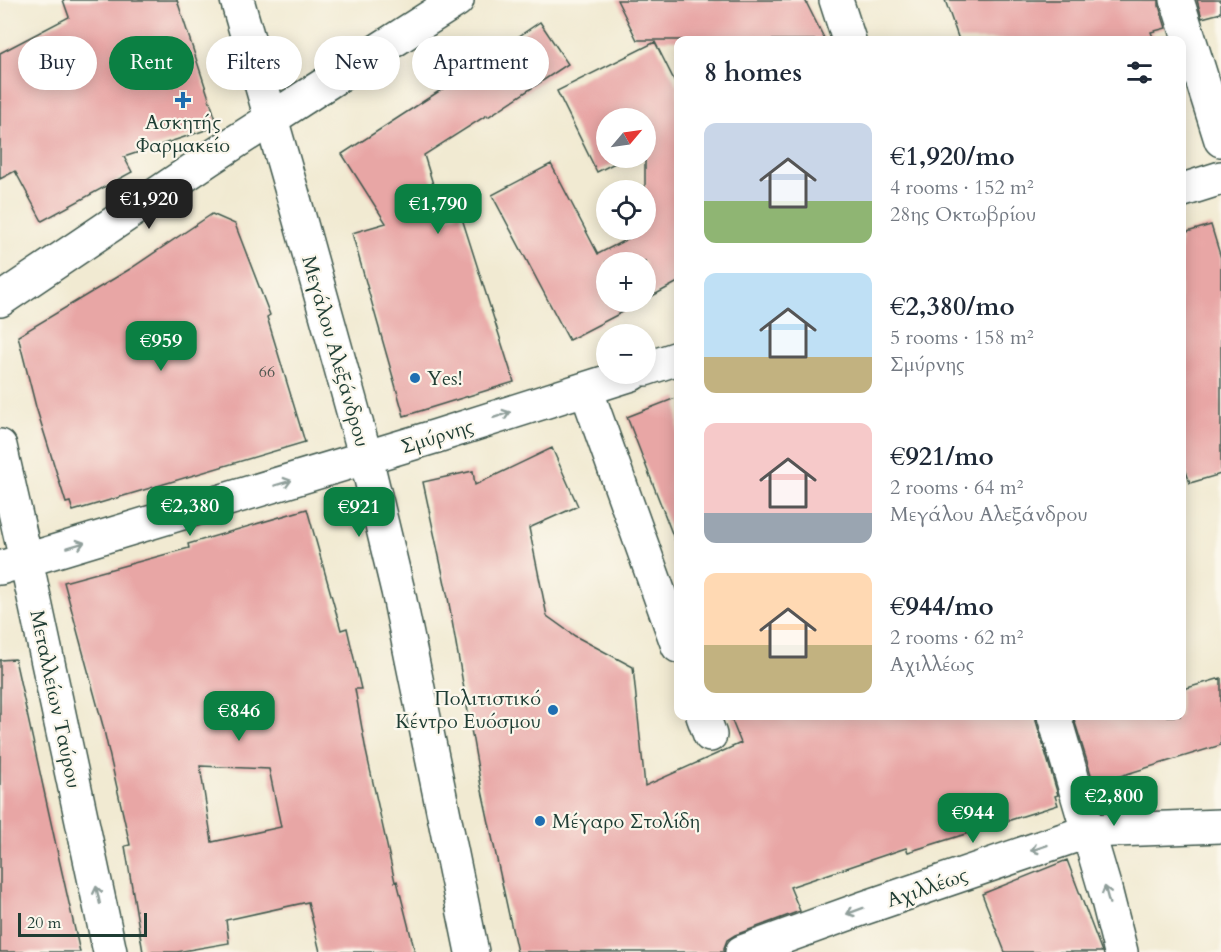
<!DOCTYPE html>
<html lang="en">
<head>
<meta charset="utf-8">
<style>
	:root { --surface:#fff; --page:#f2f2f3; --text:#1f2937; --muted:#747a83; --accent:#0b8043 }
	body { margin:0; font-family:Cardo,serif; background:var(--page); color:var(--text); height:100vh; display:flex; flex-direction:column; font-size:22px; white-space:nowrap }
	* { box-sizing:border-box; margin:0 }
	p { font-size:20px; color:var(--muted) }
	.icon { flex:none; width:33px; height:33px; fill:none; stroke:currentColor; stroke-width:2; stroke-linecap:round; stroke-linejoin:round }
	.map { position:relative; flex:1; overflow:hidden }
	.sheet { position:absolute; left:674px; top:36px; width:512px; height:684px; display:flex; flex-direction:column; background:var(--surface); border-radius:12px; box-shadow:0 3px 15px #0003 }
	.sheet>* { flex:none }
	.banner { position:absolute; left:18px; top:36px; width:566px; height:54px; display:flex; gap:12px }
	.needle { width:39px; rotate:61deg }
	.tools { position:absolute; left:596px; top:108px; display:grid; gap:12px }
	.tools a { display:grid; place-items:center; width:60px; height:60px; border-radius:50%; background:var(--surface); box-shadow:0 3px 15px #0003; font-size:30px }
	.scale { position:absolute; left:18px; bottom:15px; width:129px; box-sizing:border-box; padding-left:6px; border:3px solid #1f3d34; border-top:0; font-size:16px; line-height:21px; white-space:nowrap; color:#1f3d34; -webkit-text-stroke:4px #fbf7ec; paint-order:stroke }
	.price { position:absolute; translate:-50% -51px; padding:0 14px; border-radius:12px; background:var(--accent); color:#fff; font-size:20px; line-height:39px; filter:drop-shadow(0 2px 3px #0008) }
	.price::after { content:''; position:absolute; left:50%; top:36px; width:18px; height:14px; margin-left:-9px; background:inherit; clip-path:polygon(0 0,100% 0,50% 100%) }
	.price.current { background:#222; color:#fff }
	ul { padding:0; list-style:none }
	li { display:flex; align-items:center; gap:18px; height:150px; padding:0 30px }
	li span { display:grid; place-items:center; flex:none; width:168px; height:120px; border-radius:12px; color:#555 }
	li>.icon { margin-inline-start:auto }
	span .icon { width:72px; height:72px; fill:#fffc; stroke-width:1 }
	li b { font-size:26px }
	h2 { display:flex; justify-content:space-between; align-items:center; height:72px; padding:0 30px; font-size:26px }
	.pill { padding:0 21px; border-radius:27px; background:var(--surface); box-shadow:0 3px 15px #0003; font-size:21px; line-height:54px }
	.pill.current { background:var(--accent); color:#fff }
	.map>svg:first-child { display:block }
	.building { fill:#e8a6a5; fill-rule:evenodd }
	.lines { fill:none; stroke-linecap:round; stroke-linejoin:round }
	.minor-casing { stroke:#3e574c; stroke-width:36 }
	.major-casing { stroke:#3e574c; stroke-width:36 }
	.minor { stroke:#fff; stroke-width:33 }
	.major { stroke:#fff; stroke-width:33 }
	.oneway { stroke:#8f9e9a }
	.poi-dot { fill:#1f6fb2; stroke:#fbf7ec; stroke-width:2 }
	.labels { text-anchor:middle; stroke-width:4.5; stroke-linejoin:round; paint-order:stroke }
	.number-label { font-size:16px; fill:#515750 }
	.poi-label { font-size:20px; fill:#1f3d34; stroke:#fbf7ec; text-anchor:start }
	.street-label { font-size:20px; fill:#1f3d34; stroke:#fbf7ec }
</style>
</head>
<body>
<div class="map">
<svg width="1221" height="952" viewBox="0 0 1221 952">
	<rect width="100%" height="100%" fill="#fbf7ec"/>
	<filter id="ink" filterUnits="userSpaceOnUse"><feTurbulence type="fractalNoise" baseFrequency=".0167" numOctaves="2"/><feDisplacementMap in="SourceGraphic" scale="12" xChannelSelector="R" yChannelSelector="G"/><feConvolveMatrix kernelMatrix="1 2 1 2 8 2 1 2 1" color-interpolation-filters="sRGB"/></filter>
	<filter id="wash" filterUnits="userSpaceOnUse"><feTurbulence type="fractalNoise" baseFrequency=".008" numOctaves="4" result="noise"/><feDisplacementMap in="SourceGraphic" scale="24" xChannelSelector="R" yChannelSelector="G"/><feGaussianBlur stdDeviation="1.35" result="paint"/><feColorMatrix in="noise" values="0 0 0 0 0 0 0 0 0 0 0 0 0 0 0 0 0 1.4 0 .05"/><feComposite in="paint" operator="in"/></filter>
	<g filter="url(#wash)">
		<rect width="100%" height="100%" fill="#f1ead2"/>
		<g id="blocks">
			<path class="building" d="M63,0H177L218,126L124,157L132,172L42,221L15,171L0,179V53L69,17Z
				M617,0H805L825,40H637Z
				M945,0H1159V6L1166,28L1151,32L1154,40H959Z
				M1197,0H1221V13L1202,18Z
				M540,22L568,64L488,117L487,115L424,155L444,220L460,212L514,382L404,416L352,233L386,223L342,154L461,77L460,76Z
				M655,42L678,88V282L645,300V262H606V302H642L569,340L492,195L551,164L598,254L645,230V118H606V158H625L597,172L557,91Z
				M212,214L235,224L270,315L267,317L305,442L73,511L70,502L66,503L36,407L18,336L130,269Z
				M1211,225L1221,258V474L1190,483L1180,454V234Z
				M678,397V540L675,541L627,417Z
				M552,448L578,506L529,528L547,616L575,636L633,667L645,786L741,743L730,716H1036V721L1058,795L1055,796L1058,805L908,852L906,848L790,887L800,911L735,935L727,940L724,948V952H517L481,786L448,598L423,482L473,471L475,485Z
				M307,509L341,630L347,628L361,689H355L366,751L395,882L397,881L415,952H320L308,902L226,920L229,943L177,952H143L125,846L130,845L103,726L64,582L189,548L188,544ZM200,766L269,769L281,827L212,842Z
				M15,659L59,859L80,952H0V660Z
				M1221,678V745L1094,784L1073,716H1180V690Z
				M1067,860L1102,952H1005L982,894Z"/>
		</g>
	</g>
	<g filter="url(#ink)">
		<use href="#blocks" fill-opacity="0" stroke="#3e574c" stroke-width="1.5"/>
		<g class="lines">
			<defs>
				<path id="minor" d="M836,0L849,40
					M1177,0L1221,140
					M1180,191L1221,178
					M0,300L209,159L316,90L457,0
					M645,369L678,358
					M586,389L678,646
					M0,446L26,560L110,952
					M0,568L437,436L632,374
					M703,716L710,735
					M1054,716L1105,889L1121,952
					M742,952L864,908L1089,831L1221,826"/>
				<path id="major" d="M237,0L291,188L366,458L398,591L472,952"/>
			</defs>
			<use href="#minor" class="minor-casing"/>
			<use href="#major" class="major-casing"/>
			<use href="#minor" class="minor"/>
			<use href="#major" class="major"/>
		</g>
		<defs><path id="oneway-shaft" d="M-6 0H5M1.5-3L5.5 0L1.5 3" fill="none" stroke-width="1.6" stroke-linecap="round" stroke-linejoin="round" transform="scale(1.5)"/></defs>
		<g class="oneway">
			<use href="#oneway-shaft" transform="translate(502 415) rotate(-18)"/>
			<use href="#oneway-shaft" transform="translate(283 483) rotate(-17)"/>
			<use href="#oneway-shaft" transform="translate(76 545) rotate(-17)"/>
			<use href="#oneway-shaft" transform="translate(1039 848) rotate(161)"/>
			<use href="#oneway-shaft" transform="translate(98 895) rotate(-102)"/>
			<use href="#oneway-shaft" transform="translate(1107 895) rotate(-105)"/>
			<use href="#oneway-shaft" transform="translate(855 911) rotate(160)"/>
		</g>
	</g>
	<g class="poi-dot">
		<path d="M180 91h6v6h6v6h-6v6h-6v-6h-6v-6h6z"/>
		<circle cx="415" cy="378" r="6"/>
		<circle cx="553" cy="710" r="6"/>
		<circle cx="540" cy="821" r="6"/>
	</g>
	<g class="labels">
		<g class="number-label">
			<text x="267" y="377">66</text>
		</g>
		<g class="poi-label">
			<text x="183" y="129" text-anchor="middle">Ασκητής<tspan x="183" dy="23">Φαρμακείο</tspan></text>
			<text x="427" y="385">Yes!</text>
			<text x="541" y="705" text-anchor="end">Πολιτιστικό<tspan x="541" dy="23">Κέντρο Ευόσμου</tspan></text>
			<text x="552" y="828">Μέγαρο Στολίδη</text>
		</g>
		<g class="street-label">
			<text transform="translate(336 351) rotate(74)" y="7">Μεγάλου Αλεξάνδρου</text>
			<text transform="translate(437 436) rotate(-17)" y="7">Σμύρνης</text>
			<text transform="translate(56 699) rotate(78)" y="7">Μεταλλείων Ταύρου</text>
			<text transform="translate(927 887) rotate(-19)" y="7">Αχιλλέως</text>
		</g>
	</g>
</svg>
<div class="tools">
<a><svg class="needle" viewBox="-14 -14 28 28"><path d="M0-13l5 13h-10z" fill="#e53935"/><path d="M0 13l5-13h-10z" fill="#747a83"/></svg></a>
<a><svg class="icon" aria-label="locate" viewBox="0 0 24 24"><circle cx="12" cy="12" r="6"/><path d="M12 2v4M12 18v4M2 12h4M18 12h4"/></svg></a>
<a>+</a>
<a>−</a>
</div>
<div class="scale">20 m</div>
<b class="price current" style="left:149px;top:230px">€1,920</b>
<b class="price" style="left:438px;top:235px">€1,790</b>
<b class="price" style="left:161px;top:372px">€959</b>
<b class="price" style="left:190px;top:537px">€2,380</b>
<b class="price" style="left:359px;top:538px">€921</b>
<b class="price" style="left:239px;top:742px">€846</b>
<b class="price" style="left:1114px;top:827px">€2,800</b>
<b class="price" style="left:973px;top:844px">€944</b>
<div class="banner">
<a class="pill">Buy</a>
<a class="pill current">Rent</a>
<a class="pill">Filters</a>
<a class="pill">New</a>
<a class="pill">Apartment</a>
</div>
<section class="sheet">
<h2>8 homes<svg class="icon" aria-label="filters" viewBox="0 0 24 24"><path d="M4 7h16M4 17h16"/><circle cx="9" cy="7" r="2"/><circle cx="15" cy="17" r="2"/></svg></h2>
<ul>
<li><span style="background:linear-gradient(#c9d6e8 65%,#8fb573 0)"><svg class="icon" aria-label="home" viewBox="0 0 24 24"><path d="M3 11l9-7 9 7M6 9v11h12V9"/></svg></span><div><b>€1,920/mo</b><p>4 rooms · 152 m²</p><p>28ης Οκτωβρίου</p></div></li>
<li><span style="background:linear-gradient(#bfe0f5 70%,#c2b280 0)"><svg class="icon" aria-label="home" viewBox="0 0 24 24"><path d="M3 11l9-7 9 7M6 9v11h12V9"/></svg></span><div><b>€2,380/mo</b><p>5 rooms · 158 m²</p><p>Σμύρνης</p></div></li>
<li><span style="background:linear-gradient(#f6c9c9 75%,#9aa5b1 0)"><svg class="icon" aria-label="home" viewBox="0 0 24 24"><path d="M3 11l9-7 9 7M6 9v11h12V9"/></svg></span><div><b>€921/mo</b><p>2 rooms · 64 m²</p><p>Μεγάλου Αλεξάνδρου</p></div></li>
<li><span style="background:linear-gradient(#ffd9b3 60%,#c2b280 0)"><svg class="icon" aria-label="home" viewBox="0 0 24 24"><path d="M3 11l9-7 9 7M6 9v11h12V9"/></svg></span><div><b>€944/mo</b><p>2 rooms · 62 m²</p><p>Αχιλλέως</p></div></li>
</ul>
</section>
</div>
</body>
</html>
